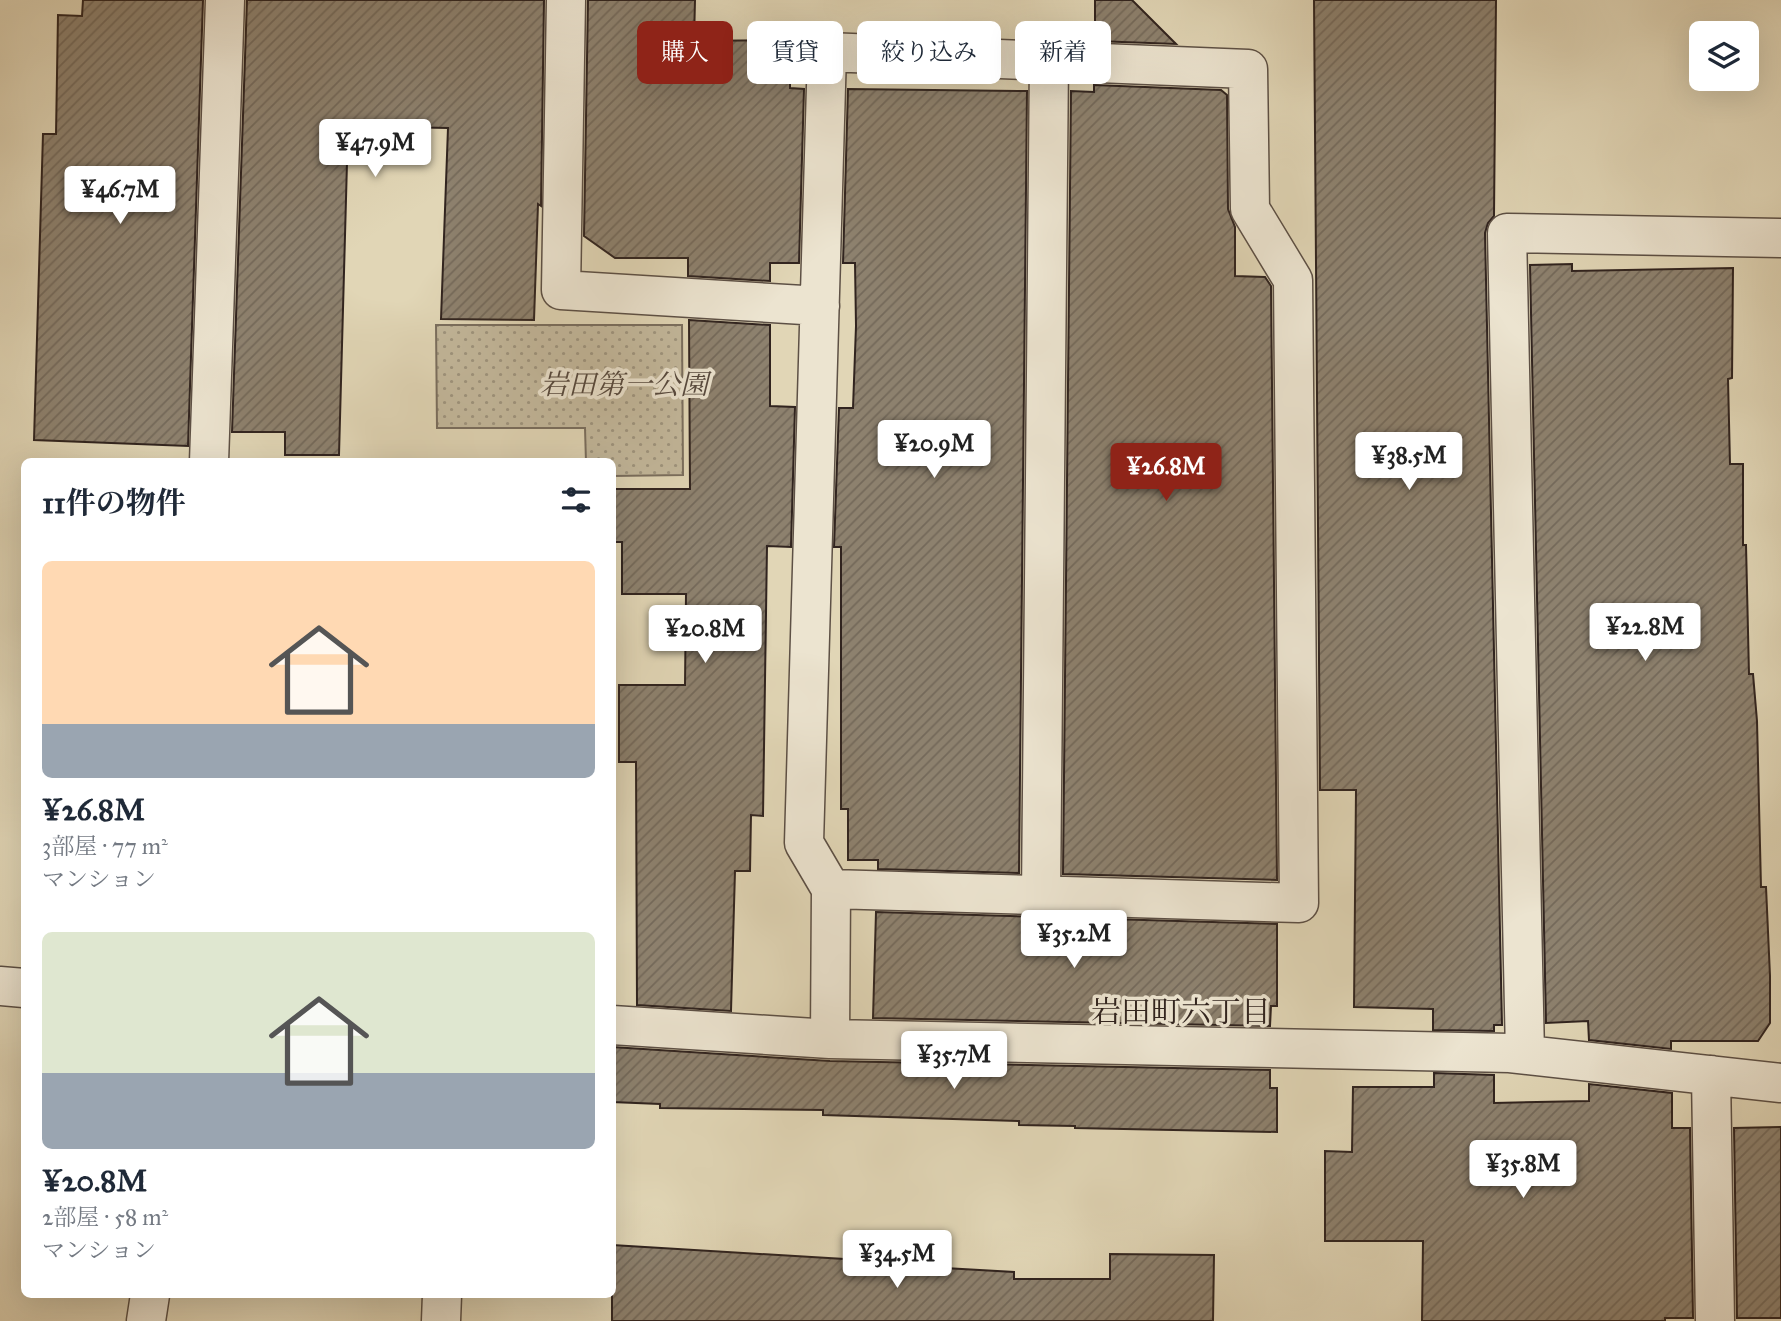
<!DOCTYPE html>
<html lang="ja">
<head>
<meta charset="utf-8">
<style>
	:root { --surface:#fff; --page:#f2f2f3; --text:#1f2937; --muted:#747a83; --accent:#8f2418 }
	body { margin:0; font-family:"IM FELL Great Primer","Noto Serif JP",serif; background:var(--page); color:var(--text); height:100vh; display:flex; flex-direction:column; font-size:26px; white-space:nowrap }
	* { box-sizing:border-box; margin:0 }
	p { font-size:23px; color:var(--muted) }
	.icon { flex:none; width:38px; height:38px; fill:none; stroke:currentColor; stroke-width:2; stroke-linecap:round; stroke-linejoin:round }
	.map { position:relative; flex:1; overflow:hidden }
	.side { position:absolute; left:21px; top:458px; width:595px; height:840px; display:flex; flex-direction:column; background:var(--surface); border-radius:10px; box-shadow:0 7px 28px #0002 }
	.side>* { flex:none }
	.hud { position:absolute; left:637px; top:21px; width:665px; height:63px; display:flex; gap:14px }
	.tools { position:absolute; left:1689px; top:21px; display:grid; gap:14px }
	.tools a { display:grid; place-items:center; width:70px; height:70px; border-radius:10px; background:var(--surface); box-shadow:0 7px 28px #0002; font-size:35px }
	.price { position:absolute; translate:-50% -60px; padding:0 16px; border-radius:7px; background:#fff; color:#222; font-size:23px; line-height:46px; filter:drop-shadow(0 2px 4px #0008) }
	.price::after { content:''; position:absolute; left:50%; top:42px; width:21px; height:16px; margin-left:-10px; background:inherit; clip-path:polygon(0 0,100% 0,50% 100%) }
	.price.on { background:var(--accent); color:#fff }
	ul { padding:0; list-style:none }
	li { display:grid; align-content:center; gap:14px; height:371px; padding:0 21px }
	li span { display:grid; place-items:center; height:217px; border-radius:10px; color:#555 }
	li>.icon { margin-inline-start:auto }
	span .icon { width:126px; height:126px; fill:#fffc; stroke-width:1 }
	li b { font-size:30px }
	h2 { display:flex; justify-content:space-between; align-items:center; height:84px; padding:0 21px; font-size:30px }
	.pill { padding:0 24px; border-radius:10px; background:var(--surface); box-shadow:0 7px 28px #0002; font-size:24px; line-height:63px }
	.pill.on { background:var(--accent); color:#fff }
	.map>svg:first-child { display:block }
	.park { fill:url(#park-dots); stroke:#7a6e5e; stroke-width:2 }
	.building { fill:url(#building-hatch); stroke:#31241f; stroke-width:2 }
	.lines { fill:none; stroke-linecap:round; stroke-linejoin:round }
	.street-casing { stroke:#5d5045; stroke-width:41 }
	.street { stroke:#ece4d0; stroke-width:38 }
	.labels { text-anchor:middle; stroke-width:7; stroke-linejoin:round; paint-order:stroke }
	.park-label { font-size:28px; font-style:italic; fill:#56493e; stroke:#ece4d0 }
	.neighbourhood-label { font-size:30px; fill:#31241f; stroke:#ece4d0 }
</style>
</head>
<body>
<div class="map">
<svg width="1781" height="1321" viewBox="0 0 1781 1321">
	<defs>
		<pattern id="park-dots" width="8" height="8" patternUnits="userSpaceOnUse" patternTransform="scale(1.75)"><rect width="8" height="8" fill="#c3b89c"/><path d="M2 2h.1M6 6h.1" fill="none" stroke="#9f957f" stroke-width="1.8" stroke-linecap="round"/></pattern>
		<pattern id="building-hatch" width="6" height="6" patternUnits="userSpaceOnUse" patternTransform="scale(1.75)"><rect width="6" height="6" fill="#8d816e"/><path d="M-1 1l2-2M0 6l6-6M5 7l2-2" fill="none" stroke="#74695a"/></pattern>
	</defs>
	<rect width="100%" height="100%" fill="#e1d6b6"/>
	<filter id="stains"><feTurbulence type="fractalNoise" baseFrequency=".00286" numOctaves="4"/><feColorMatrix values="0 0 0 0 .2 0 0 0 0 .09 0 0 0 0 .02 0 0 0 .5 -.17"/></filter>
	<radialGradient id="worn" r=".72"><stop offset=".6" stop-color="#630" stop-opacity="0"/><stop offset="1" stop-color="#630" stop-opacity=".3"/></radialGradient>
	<path class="park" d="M682,325L683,475L613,476L612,462H586L585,428H437L436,325Z"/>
	<path class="building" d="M83,0H203L188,446L34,440L43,134H56L58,15L82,16Z
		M247,0H544L541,206L538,204L534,320L441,319L448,128L348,126L339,455H285V432H232Z
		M588,0H695L694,41L790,40V88L804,89L799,263H770V281L688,276V258H615L584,236Z
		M1095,0H1132L1176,44L1095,41Z
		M1314,0H1496L1494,216L1488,223L1485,233L1502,1025H1494V1031L1433,1030V1009L1354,1007L1356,790H1320Z
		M1094,85L1221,90L1227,95L1228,209L1235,227V276L1265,277L1271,286L1277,880L1063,874L1071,91L1094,92Z
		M848,89L1027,91L1019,873L878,869V860H848V809H841V547H834L839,408H853L856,326L855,263H843Z
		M1572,264V271L1733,268L1732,378L1728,379L1730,464H1743V545H1746L1749,674H1753L1757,721L1761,887H1766L1770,976V1023L1758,1041H1671V1049L1589,1040L1588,1021L1546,1023L1530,265Z
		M689,320L770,325V406L795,407L791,547L767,546L763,816L751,815L750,871H735L731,1011L637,1005L636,762H619V685H685L686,594H622V542H614V489H690Z
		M876,912L1277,924V1006H1271L1270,1026L873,1018Z
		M612,1047L830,1061L1270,1070V1088H1277V1132L1075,1128V1126L1019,1125V1121L823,1115V1110L660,1108V1104L612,1102Z
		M1434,1073L1494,1075V1103L1589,1101V1084L1672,1093V1128H1690L1693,1318H1665V1321H1422L1423,1241H1325V1151L1352,1152L1353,1087H1434Z
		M1781,1127V1318H1737L1734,1128Z
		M612,1245L927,1264V1267L1014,1272V1279H1110V1254L1214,1255L1213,1321H612Z"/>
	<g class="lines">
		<defs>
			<path id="street" d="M566,0L561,290L820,306
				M209,462L225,0
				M1041,896L1049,60
				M0,986L24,988
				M612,1025L830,1039L1510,1053L1781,1083
				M830,1039L831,889L804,843L827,52L1248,69L1250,209L1293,280L1299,903L831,889
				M1525,1054L1507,233L1781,238
				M1711,1075L1715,1321
				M146,1321L150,1295
				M441,1321L442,1295"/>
		</defs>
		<use href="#street" class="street-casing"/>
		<use href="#street" class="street"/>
	</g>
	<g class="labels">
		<g class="park-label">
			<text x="624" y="394">岩田第一公園</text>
		</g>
		<g class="neighbourhood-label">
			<text x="1181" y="1022">岩田町六丁目</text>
		</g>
	</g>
	<rect width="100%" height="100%" filter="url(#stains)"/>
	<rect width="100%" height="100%" fill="url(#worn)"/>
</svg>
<div class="tools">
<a><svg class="icon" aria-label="layers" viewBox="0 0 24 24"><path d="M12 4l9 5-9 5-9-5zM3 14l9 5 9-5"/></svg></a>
</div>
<b class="price" style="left:375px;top:179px">¥47.9M</b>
<b class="price" style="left:120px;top:226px">¥46.7M</b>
<b class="price" style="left:934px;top:480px">¥20.9M</b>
<b class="price" style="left:1409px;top:492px">¥38.5M</b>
<b class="price on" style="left:1166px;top:503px">¥26.8M</b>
<b class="price" style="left:1645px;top:663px">¥22.8M</b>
<b class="price" style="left:705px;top:665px">¥20.8M</b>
<b class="price" style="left:1074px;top:970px">¥35.2M</b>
<b class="price" style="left:954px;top:1091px">¥35.7M</b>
<b class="price" style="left:1523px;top:1200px">¥35.8M</b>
<b class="price" style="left:897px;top:1290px">¥34.5M</b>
<div class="hud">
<a class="pill on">購入</a>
<a class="pill">賃貸</a>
<a class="pill">絞り込み</a>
<a class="pill">新着</a>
</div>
<section class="side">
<h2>11件の物件<svg class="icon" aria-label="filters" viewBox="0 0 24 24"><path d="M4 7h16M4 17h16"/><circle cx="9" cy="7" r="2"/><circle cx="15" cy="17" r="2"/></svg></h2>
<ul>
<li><span style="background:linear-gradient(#ffd9b3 75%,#9aa5b1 0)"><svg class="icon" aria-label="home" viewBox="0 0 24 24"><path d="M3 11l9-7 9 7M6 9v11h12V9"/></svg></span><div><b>¥26.8M</b><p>3部屋 · 77 m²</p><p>マンション</p></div></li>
<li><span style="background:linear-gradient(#dfe7d0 65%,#9aa5b1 0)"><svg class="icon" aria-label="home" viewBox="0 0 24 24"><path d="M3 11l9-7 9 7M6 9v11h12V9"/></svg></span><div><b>¥20.8M</b><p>2部屋 · 58 m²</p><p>マンション</p></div></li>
</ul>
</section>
</div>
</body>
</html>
